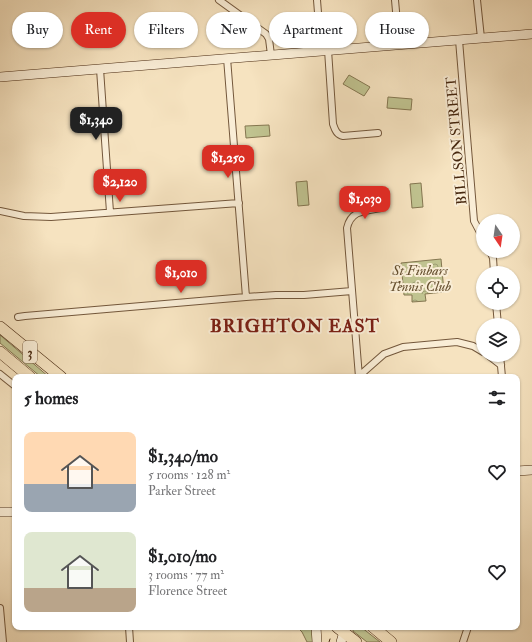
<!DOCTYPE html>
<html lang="en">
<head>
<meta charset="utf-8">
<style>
	:root { --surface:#fff; --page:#f2f2f2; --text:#202124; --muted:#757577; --accent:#d93025 }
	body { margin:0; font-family:"IM FELL Double Pica",serif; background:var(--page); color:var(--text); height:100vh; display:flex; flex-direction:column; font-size:15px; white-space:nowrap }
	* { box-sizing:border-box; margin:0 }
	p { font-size:13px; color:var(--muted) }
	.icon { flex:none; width:22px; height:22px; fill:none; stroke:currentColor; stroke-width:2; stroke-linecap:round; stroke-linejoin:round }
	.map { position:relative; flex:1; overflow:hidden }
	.drawer { position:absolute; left:12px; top:374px; width:508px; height:256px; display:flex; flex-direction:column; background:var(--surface); border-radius:8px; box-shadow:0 1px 3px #0004 }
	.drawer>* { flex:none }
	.hud { position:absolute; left:12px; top:12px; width:508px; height:36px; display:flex; gap:8px }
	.needle { width:26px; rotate:167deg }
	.controls { position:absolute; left:476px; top:214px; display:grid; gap:8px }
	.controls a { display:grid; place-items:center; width:44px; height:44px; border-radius:50%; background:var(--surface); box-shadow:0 1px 3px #0004; font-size:20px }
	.price { position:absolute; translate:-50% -34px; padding:0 9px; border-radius:8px; background:var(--accent); color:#fff; font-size:13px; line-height:26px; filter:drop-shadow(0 1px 2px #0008) }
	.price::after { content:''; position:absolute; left:50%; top:24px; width:12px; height:9px; margin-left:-6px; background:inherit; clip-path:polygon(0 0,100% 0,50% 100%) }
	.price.active { background:#222; color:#fff }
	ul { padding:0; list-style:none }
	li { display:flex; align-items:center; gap:12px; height:100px; padding:0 12px }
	li span { display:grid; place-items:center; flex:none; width:112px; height:80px; border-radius:8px; color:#555 }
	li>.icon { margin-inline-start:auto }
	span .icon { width:48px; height:48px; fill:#fffc; stroke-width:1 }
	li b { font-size:17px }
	h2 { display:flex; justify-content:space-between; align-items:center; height:48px; padding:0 12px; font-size:17px }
	.tag { padding:0 14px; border-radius:18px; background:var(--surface); box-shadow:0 1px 3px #0004; font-size:14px; line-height:36px }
	.tag.active { background:var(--accent); color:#fff }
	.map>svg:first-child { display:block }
	.green { fill:#c0c390; stroke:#847650 }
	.park { fill:url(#park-crowns); stroke:#847650 }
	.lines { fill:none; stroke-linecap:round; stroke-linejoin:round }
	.street-casing { stroke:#73573b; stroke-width:8 }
	.secondary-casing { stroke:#47280f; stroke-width:10 }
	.highway-casing { stroke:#47280f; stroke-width:12 }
	.street { stroke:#f9edd6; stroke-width:6 }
	.secondary { stroke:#f9edd6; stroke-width:9 }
	.highway { stroke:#f6e3c0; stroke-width:11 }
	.tram { stroke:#47280f; stroke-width:1 }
	.labels { text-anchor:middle; stroke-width:4; stroke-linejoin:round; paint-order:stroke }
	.shield { fill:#f9edd6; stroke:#7c634b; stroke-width:1 }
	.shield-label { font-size:13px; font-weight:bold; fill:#47280f }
	.street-label { font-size:14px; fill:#47280f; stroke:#f9edd6 }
	.park-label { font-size:14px; font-style:italic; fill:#654f2f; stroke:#f9edd6 }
	.district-label { font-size:18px; font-weight:bold; letter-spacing:1px; fill:#7a1f14; stroke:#f9edd6 }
</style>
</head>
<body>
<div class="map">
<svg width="532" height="642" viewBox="0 0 532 642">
	<defs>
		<pattern id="park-crowns" width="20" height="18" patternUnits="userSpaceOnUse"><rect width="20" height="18" fill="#c0c390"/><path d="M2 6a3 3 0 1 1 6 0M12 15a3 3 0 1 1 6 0" fill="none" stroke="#9e9e74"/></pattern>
	</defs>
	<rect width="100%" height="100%" fill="#f6e3c0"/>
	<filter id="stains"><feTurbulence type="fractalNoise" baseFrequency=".005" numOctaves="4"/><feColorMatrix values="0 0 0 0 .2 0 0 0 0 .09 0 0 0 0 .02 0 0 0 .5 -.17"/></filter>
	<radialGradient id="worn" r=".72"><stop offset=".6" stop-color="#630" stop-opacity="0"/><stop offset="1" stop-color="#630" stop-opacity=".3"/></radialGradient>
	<path class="green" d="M349,75L370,87L364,96L343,84Z
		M388,97L412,99L411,110L387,108Z
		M269,125L270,136L246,138L245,126Z
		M307,181L309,205L298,206L296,182Z
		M421,183L423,207L412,208L410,184Z
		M0,335L49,377H41L0,343Z
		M297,627H312L314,642H307L302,632Z
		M353,627H361L380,642H367L353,631Z"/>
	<path class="park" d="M441,259L444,292L425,294L426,301L412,302V295H404L401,263Z"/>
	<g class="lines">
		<defs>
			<path id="street" d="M219,0L266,34L269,39L271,55
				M317,0L321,51
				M395,0L399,45
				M477,0L481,38
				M459,40L474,221L483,238
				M328,50L333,124C335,130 337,135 343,136L378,133
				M227,58L246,297
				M100,69L110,212
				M0,211L24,216L51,217L239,203
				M490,251L493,258L494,273
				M496,303L498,325
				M18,317L25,316L246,297L276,295H304L352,291
				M488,355L501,365
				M500,355L502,377
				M0,374L15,386
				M359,376L384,354L403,347L457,342L473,346L483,352
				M359,377L347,228C351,210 365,211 381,208
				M0,608L3,642
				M129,627L130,642
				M463,642L468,627"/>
			<path id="secondary" d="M0,77L532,34
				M517,471L532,470
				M0,512H15
				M316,627L317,642
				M341,642L344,632"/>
			<path id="highway" d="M0,327L61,377
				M0,352L30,377
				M337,627L356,642
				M373,627L391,642"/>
		</defs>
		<use href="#street" class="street-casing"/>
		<use href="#secondary" class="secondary-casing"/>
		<use href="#highway" class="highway-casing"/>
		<use href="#street" class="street"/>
		<use href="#secondary" class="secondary"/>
		<use href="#highway" class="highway"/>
		<path class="tram" d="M329,642L330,639"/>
	</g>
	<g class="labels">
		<rect class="shield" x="23" y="341" width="14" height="22" rx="3"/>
		<g class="shield-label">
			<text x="30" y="357">3</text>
		</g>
		<g class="street-label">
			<text transform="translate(456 141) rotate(-95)" y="5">BILLSON STREET</text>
		</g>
		<g class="park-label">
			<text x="420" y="275">St Finbars<tspan x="420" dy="16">Tennis Club</tspan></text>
		</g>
		<g class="district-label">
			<text x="295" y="332">BRIGHTON EAST</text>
		</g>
	</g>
	<rect width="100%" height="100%" filter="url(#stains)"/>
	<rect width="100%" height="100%" fill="url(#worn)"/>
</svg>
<div class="controls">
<a><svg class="needle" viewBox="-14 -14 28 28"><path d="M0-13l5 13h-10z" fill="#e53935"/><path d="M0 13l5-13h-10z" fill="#757577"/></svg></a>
<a><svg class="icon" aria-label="locate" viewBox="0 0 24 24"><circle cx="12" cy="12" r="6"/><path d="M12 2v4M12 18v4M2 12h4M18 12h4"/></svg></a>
<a><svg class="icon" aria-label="layers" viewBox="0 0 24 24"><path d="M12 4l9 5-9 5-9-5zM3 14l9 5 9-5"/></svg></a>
</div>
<b class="price active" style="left:96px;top:141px">$1,340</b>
<b class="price" style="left:228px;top:179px">$1,250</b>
<b class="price" style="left:120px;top:203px">$2,120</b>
<b class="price" style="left:365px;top:220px">$1,030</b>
<b class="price" style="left:181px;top:294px">$1,010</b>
<div class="hud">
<a class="tag">Buy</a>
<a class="tag active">Rent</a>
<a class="tag">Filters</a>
<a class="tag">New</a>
<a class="tag">Apartment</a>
<a class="tag">House</a>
</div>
<section class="drawer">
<h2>5 homes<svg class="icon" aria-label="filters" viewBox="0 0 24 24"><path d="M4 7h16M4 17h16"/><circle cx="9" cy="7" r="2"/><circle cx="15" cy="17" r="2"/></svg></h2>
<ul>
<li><span style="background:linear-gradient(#ffd9b3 65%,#9aa5b1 0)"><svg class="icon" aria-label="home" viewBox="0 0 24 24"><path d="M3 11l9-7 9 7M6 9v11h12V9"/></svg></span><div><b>$1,340/mo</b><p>5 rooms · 128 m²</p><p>Parker Street</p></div><svg class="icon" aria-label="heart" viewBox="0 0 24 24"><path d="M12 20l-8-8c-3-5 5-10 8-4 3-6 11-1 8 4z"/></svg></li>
<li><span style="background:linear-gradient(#dfe7d0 70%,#b9a48a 0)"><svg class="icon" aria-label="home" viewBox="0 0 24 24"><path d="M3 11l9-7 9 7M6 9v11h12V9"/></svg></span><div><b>$1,010/mo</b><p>3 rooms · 77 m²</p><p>Florence Street</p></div><svg class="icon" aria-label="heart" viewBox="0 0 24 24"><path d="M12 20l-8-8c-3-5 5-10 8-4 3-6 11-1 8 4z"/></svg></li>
</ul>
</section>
</div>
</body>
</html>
